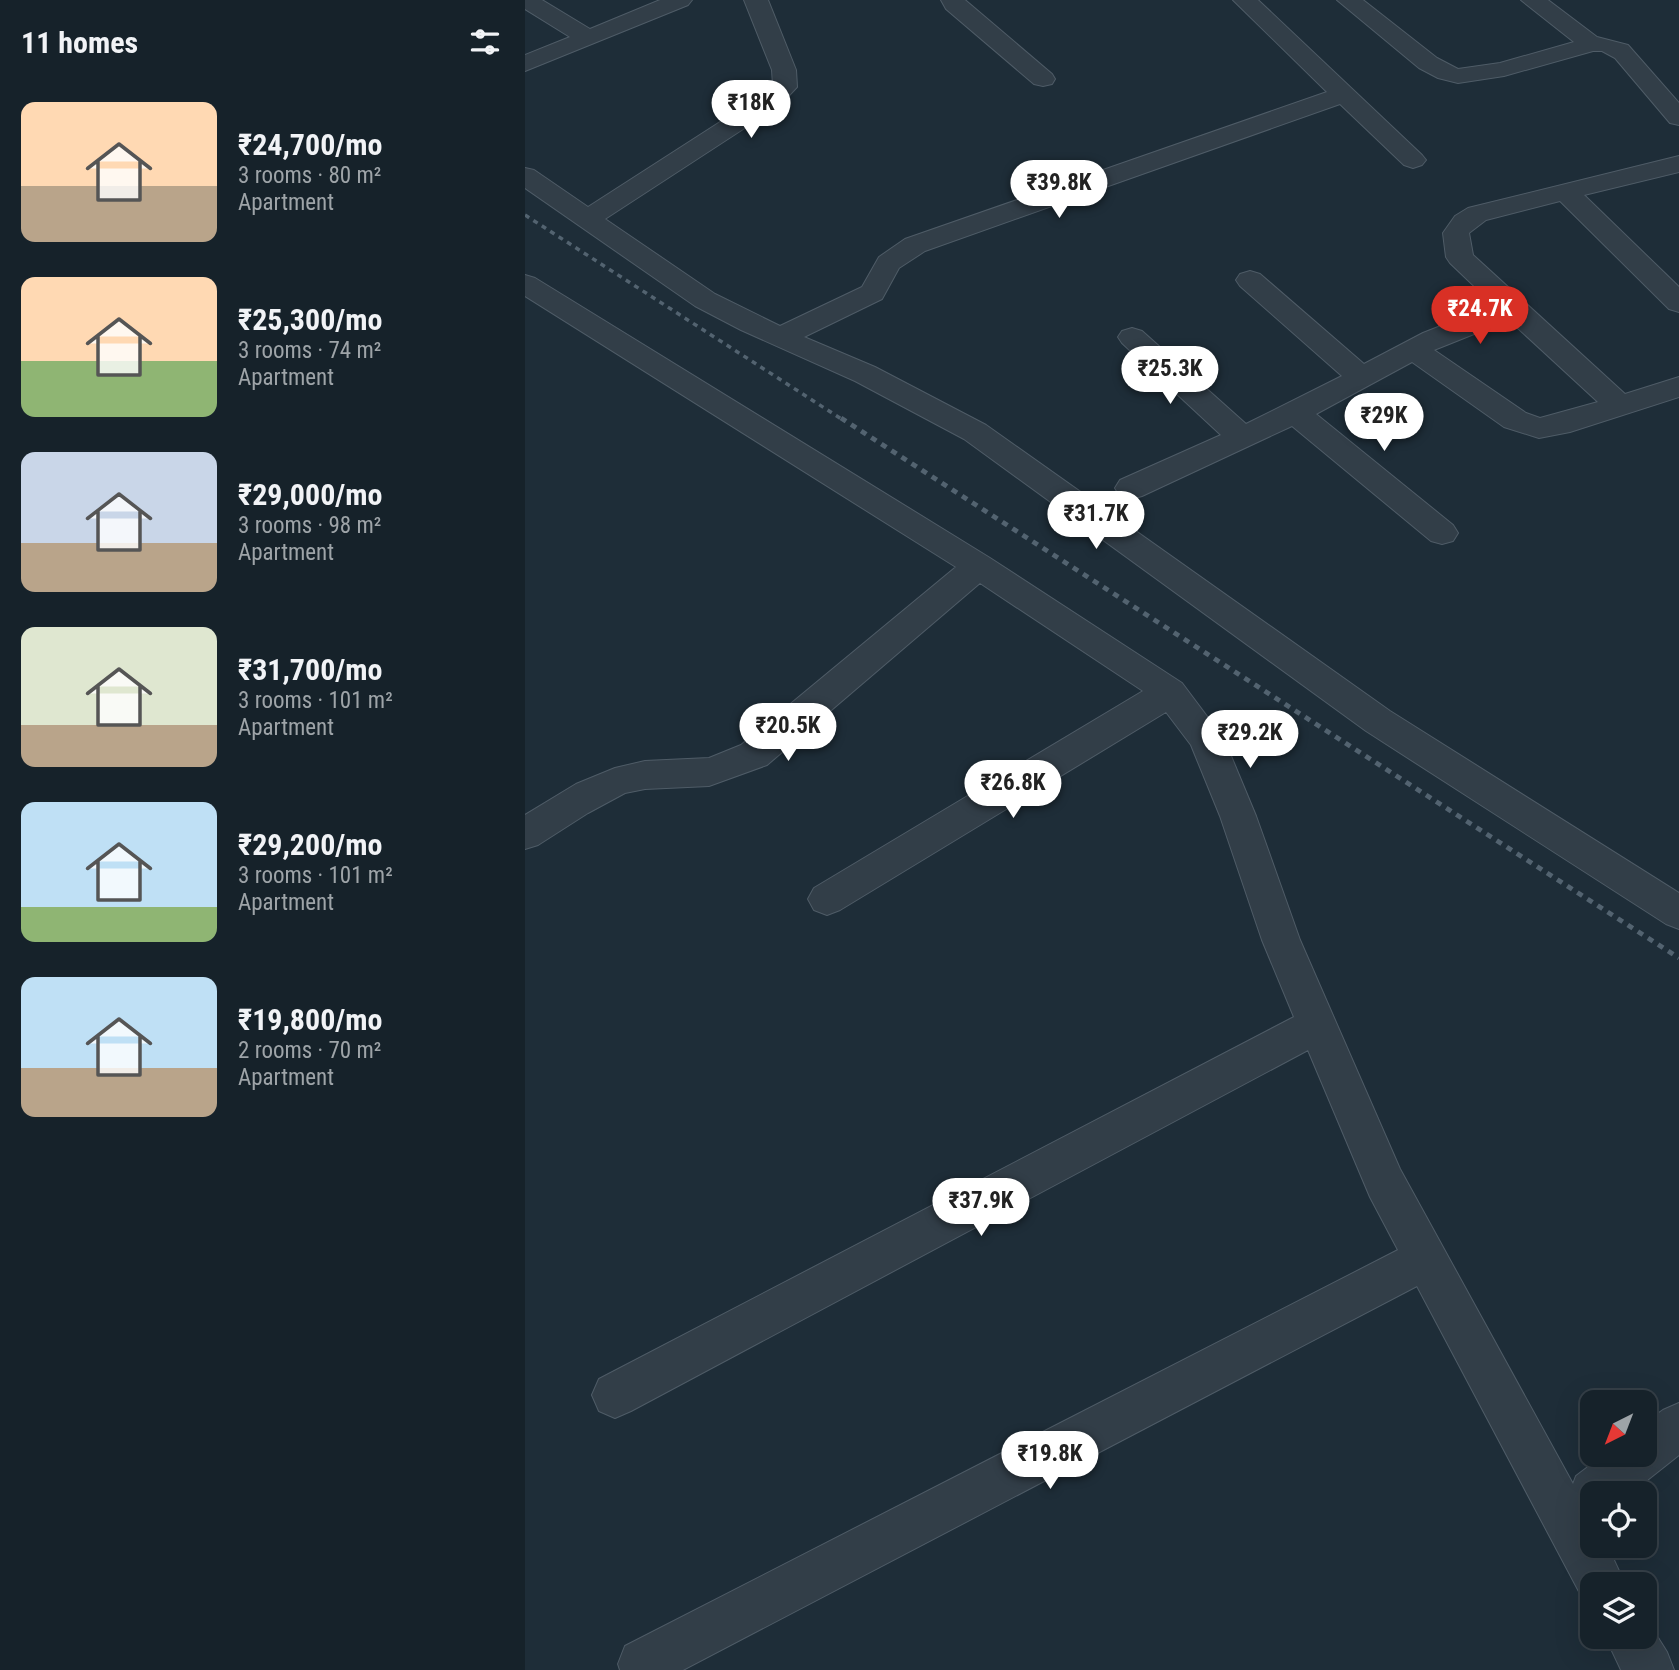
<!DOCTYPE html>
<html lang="en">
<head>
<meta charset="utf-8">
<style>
	:root { --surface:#16222a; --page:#232f36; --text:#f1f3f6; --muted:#9ea4a8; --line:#353f47; --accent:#d93025 }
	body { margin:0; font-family:"Roboto Condensed",sans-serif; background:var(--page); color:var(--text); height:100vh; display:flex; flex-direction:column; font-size:26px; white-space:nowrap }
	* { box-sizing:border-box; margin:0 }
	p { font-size:23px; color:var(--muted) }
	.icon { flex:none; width:38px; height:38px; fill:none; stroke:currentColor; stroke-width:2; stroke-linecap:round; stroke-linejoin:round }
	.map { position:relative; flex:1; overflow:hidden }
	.drawer { display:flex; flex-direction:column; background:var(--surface); width:525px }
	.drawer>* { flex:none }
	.needle { width:46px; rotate:222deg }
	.tools { position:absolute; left:1055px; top:1390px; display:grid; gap:14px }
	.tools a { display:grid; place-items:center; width:77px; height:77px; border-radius:14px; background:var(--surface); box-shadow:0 7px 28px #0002,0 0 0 2px var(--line); font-size:35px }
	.price { position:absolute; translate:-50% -60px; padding:0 16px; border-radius:24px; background:#fff; color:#222; font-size:23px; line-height:46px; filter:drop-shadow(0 2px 4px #0008) }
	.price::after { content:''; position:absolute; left:50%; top:42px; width:21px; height:16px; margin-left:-10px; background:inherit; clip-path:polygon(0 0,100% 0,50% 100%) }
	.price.selected { background:var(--accent); color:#fff }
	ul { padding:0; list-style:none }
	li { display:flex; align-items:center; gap:21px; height:175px; padding:0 21px }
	li span { display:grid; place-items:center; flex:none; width:196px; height:140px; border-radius:14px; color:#555 }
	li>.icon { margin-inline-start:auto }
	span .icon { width:84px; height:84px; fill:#fffc; stroke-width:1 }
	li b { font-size:30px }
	h2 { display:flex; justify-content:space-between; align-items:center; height:84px; padding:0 21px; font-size:30px }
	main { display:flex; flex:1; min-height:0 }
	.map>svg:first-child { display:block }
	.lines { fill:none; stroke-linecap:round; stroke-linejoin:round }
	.street-casing { stroke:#4f5c67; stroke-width:2 }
	.street { fill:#323e48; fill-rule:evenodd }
	.rail-far1 { stroke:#536370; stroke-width:3.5; stroke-dasharray:5 5; stroke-linecap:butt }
	.rail { stroke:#536370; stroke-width:5; stroke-dasharray:6 6; stroke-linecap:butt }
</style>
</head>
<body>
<main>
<section class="drawer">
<h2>11 homes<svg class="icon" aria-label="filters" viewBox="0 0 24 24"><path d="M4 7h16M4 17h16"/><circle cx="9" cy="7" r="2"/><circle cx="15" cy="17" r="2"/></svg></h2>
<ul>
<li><span style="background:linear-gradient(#ffd9b3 60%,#b9a48a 0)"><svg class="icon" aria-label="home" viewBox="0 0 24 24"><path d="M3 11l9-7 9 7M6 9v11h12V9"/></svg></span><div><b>₹24,700/mo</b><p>3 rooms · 80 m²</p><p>Apartment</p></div></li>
<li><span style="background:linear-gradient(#ffd9b3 60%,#8fb573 0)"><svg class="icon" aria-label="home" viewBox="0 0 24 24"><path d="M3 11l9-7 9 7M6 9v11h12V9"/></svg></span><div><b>₹25,300/mo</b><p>3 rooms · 74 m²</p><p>Apartment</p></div></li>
<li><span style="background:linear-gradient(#c9d6e8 65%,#b9a48a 0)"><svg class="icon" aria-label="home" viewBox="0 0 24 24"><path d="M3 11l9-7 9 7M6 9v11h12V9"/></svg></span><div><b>₹29,000/mo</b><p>3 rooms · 98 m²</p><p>Apartment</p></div></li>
<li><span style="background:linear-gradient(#dfe7d0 70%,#b9a48a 0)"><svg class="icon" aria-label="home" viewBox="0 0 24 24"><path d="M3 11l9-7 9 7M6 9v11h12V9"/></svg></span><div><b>₹31,700/mo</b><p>3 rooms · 101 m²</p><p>Apartment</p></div></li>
<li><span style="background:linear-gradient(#bfe0f5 75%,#8fb573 0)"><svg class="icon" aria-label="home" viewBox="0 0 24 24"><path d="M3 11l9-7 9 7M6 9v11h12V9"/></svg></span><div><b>₹29,200/mo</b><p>3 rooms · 101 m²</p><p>Apartment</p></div></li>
<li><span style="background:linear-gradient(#bfe0f5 65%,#b9a48a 0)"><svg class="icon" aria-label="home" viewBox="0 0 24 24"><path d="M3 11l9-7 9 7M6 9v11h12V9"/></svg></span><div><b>₹19,800/mo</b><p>2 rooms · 70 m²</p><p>Apartment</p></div></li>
</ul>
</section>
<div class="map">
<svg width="1154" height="1670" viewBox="0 0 1154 1670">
	<rect width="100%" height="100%" fill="#1e2d38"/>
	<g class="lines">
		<defs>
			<path id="street" d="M0,0H17L65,29L135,0H167L163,5L0,71V55L45,37L0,9Z
				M219,0H243L271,70L272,87L255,105L80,219L190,294L255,326L337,287L354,257L380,239L802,92L708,0H733L897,155L901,160L897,165L888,168L879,165L815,104L400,251L374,268L357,299L279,337L350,367L461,425L865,711L1154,893V929L1141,924L841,731L439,439L330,381L216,330L170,306L0,188V168L9,170L63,207L237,95L248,85L247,70Z
				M416,0H440L527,74L530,79L527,84L518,86L509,84L421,9Z
				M812,0H838L912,58L933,69L975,63L1049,42L996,0H1023L1072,37L1103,45L1154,103V125L1145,123L1090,58L1077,51H1068L979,76L933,83L913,78L894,68Z
				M1154,156V172L1059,195L1154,287V312L1144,309L1035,201L961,220L944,233L948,255L1100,394L1154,377V397L1045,432L1014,438L979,427L887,362L791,414L928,525L933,533L928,541L917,544L906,541L767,426L617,496L606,499L595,496L590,488L595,480L696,435L597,343L593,337L597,331L607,328L617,331L721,424L817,376L715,286L711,280L715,274L725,271L735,274L839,364L898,333L969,305L925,263L921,257L918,233L930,216L943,208ZM984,320L1073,402L1015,418L1001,413L909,350Z
				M0,275L10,278L465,558L657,683L699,739L731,816L775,940L875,1169L1048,1484L1051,1476L1080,1454H1120V1423L1138,1410L1154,1403V1455L1106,1493H1068V1517L1065,1516L1068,1545H1082L1100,1584H1068V1605L1059,1601L892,1286L158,1670H95L93,1664L100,1646L873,1250L845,1197L783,1050L106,1411L90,1418L74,1411L67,1395L74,1379L769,1017L737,940L695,816L666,745L641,712L315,910L302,915L289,910L283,899L289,888L618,691L455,583L242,765L184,786L120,789L100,793L63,813L13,845L0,849V815L51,784L90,768L120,761L184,758L216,745L431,567L0,296Z
				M1120,1617L1142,1652L1149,1670H1096L1080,1636H1120Z"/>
		</defs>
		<use href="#street" class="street-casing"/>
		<use href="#street" class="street"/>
		<path class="rail-far1" d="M0,215L318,420"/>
		<path class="rail" d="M316,418L1154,958"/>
	</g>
</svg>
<div class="tools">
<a><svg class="needle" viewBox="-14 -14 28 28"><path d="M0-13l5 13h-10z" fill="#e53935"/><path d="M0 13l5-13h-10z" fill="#9ea4a8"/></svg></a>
<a><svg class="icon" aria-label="locate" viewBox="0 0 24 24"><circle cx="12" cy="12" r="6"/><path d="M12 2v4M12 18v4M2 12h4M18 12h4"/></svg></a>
<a><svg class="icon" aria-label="layers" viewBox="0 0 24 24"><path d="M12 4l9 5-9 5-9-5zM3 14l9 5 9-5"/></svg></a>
</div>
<b class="price" style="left:226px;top:140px">₹18K</b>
<b class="price" style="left:534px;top:220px">₹39.8K</b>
<b class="price selected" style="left:955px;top:346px">₹24.7K</b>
<b class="price" style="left:645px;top:406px">₹25.3K</b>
<b class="price" style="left:859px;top:453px">₹29K</b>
<b class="price" style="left:571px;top:551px">₹31.7K</b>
<b class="price" style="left:263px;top:763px">₹20.5K</b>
<b class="price" style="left:725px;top:770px">₹29.2K</b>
<b class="price" style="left:488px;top:820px">₹26.8K</b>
<b class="price" style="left:456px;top:1238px">₹37.9K</b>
<b class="price" style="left:525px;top:1491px">₹19.8K</b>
</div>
</main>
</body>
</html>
